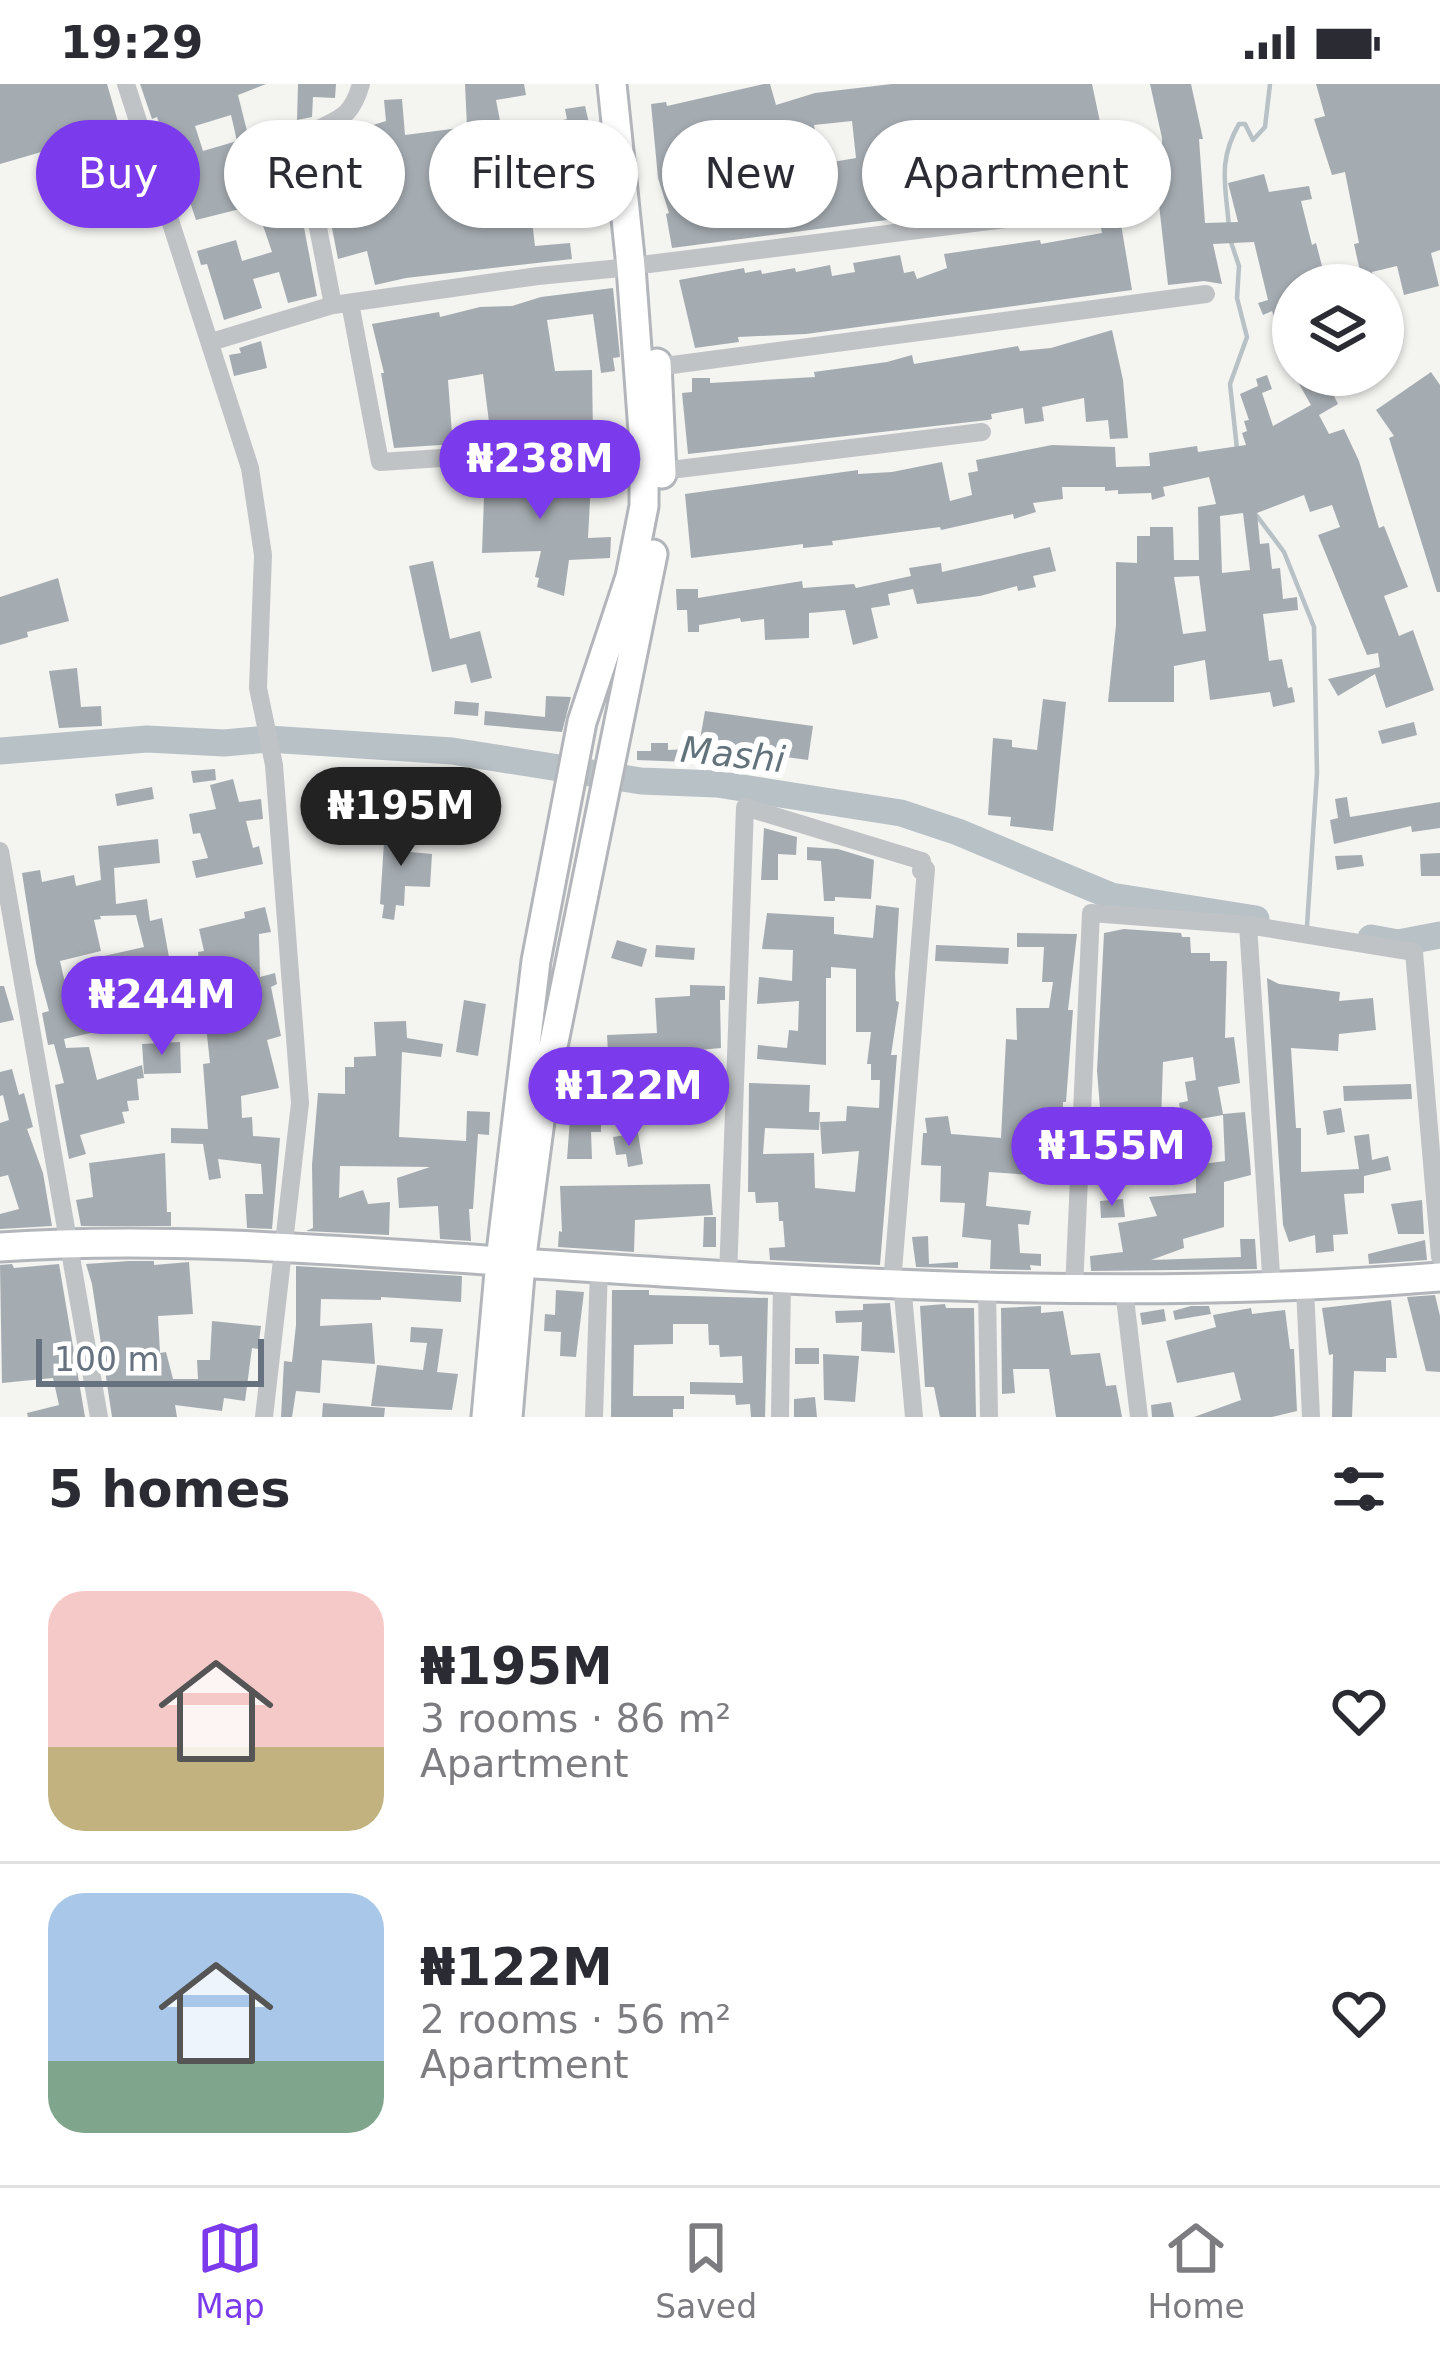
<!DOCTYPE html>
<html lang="en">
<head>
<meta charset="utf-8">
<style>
	:root { --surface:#fff; --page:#f2f2f3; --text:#2b2b33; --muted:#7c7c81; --line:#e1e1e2; --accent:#7c3aed }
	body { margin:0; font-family:"DejaVu Sans",sans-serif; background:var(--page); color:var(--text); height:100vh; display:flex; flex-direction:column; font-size:45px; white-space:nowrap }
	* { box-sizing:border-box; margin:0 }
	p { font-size:39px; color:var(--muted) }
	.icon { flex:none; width:66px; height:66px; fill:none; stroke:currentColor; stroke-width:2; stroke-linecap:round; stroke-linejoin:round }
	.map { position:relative; height:1333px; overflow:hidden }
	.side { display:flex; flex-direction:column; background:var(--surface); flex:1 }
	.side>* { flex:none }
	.banner { position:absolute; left:36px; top:36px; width:1368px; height:108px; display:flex; gap:24px }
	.buttons { position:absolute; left:1272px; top:180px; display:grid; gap:24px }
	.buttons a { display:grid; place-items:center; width:132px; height:132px; border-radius:50%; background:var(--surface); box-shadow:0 3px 9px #0004; font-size:60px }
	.scale { position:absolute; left:36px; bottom:30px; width:228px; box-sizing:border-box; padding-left:12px; border:6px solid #66727f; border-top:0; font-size:33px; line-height:42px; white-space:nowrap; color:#66727f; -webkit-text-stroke:9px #fff; paint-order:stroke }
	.price { position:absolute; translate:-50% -102px; padding:0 27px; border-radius:42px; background:var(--accent); color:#fff; font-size:39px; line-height:78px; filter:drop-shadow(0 3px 6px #0008) }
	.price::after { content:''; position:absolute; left:50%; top:72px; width:36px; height:27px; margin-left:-18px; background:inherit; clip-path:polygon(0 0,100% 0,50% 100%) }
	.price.on { background:#222; color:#fff }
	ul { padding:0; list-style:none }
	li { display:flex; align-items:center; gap:36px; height:300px; padding:0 48px }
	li+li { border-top:3px solid var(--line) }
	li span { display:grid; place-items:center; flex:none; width:336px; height:240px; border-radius:36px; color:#555 }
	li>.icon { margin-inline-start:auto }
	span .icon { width:144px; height:144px; fill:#fffc; stroke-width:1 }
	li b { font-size:51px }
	h2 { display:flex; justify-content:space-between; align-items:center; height:144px; padding:0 48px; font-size:51px }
	.chip { padding:0 42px; border-radius:54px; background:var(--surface); box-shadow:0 3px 9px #0004; font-size:42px; line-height:108px }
	.chip.on { background:var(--accent); color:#fff }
	.status { display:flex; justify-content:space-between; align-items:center; height:84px; padding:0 60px; background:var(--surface); direction:ltr }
	.status svg { height:33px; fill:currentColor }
	.tab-bar { display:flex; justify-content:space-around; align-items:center; height:168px; border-top:3px solid var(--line); background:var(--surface); font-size:33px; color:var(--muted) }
	.tab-bar a { display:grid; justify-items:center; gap:6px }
	.tab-bar .on { color:var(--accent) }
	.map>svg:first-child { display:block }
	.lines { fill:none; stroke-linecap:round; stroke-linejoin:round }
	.stream { stroke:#b8c1c6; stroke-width:4.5 }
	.river { stroke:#b8c1c6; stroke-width:27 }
	.building { fill:#a5acb1; fill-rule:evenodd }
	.secondary-casing { stroke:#b2b6ba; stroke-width:33 }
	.street { stroke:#c0c3c6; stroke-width:18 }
	.secondary { stroke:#fff; stroke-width:27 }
	.labels { text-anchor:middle; stroke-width:12; stroke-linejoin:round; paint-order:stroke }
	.water-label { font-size:36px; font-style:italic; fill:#62737c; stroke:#fff }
</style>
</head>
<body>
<div class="status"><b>19:29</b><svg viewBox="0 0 49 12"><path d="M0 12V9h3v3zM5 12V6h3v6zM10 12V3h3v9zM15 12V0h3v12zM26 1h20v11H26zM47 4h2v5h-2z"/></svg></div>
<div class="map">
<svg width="1440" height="1333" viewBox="0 0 1440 1333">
	<rect width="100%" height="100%" fill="#f4f4f1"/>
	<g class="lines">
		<path class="stream" d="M1229,144C1226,102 1217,78 1239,40H1245L1253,56L1265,43L1270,0
			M1230,155L1239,182L1237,214L1247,253L1230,300L1237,365
			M1257,432L1284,468L1314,543L1317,689L1307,842"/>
		<path class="river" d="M0,667L147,655L224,659L268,655L452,667L641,697L717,700L901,729L958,748L1111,812L1256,835
			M1371,854L1398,859L1440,851"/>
	</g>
	<path class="building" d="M0,0H107L127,69L93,80L86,55L0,80Z
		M140,0H266L238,11L248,51L271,46L302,133L317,212L288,219L279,188L253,195L262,224L224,236L207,180L201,181L197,167L236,156L242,177L272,168L256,121L196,136L184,100L176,103L172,91L176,89L163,42L160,43L157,33L152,35ZM231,31L237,57L203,67L195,42Z
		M298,0H336L335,14L313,13L312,33L297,36Z
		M465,0H524L526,11L496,16L502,47L518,46V50L560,43L559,37L567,35L565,25L585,22L602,95L595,96L599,137L568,140L564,103L529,110L535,162L570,159L572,175L406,194L375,201L367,167L338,175L317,67L347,60L344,50L386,37L384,16L402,15L405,51L467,43Z
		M764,0H770L776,21L815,9L892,0H1092L1100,38H1106L1112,86L1126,85L1128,106L1038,117H1034V113L979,125L976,111L932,120L933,130L672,164L666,130L669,129L658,94L651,20L666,18L667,22ZM852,37L856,74L821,80L814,41ZM1084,54L1087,78L1062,81L1060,56Z
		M1150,0H1191L1203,55H1199L1205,139L1238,138L1228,99L1264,90L1269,108L1309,102L1312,115L1301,117L1312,161L1316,159L1327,201H1293V240L1278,245L1272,227L1263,231L1258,219L1268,216L1254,158L1213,160L1222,200L1204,197L1168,201L1153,67L1162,66V54Z
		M1316,0H1440V166L1431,169L1439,202L1404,211L1397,182L1372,188L1377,201H1363L1354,160L1359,159L1345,88L1332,91L1314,35L1325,32Z
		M1121,140L1132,206L806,250L738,253L739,258L695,264L679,196L744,184L745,189L761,186L762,190L795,184L796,188L830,181L832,192L855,188L853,179L900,171L904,189L914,187L917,195L947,184L944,170L1040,156L1041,160L1102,149L1101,144Z
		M613,204L620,273L613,274L615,287L601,289L593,230L547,236L555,287L592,286L593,351L394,364L381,289H384L372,240L439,228L440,233L480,223L512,222L541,213ZM483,290L490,346L452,350L448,296Z
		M1112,246L1123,296L1128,354L1110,355L1108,336L1086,338L1084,314L1042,323L1044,337L1025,340L1023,324L991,330L992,335L988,336L688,370L682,309L692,308V294H710V299L815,293L814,288L887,278L912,271L914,280L1018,262L1020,267L1051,264Z
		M261,257L267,284L234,292L229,271L241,269L239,264Z
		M1431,288L1440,301V508H1437L1389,354L1394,352L1376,326Z
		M1267,291L1272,305L1262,309L1273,342L1311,321L1294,291H1353L1329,302L1338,320L1319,331L1329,350L1344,345L1359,377L1379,444L1384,442L1408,503L1384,512L1399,552L1413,546L1434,606L1386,624L1375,590L1338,612L1328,595L1380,583L1378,569L1367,571L1318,451L1340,443L1332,421L1310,428L1304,411L1257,429L1260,460L1269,459L1272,485L1280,484L1283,515L1297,513L1298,526L1263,530L1269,577L1282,575L1288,604L1292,603L1295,618L1273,623L1270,608L1210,616L1205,576L1174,582V618H1108L1116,541V478L1137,479V452H1150V443H1173L1174,476H1199L1198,423L1216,420L1209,393L1163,403L1165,412L1152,416L1151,409L1118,410V406L1105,407V403H1062L1063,415L1033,419L1036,428L1014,435L1013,430L941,446L940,443L832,457L833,461L803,464V460L691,474L685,410L858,386V390L892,388L942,378L950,417L972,411L968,389L978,387L976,376L1052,361L1115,363L1116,383L1150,382L1149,369L1197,362L1198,368L1246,361L1242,349L1247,347L1244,337L1249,336L1240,310L1258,302L1256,295ZM1243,429L1250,486L1222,489L1220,432ZM1199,492L1206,547L1183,550L1174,493Z
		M485,385H539V396L591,398L588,454L611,453L610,474L569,476L564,512L537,503L539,494L535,493L541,467L482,469Z
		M1050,463L1056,487L1033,492L1036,503L1018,507L1017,502L980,512L917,520L913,505L888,510L890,521L871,524L878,554L853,561L845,526L809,529V554L765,556L764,535L741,538L740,534L699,541V548H688L687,526H677L676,505H698V514L802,497L803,504L854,500L856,504L911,492L909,484L941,479L942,488Z
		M433,477L450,555L480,547L492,594L471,599L466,580L432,588L409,482Z
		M58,494L69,537L27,548L28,553L0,561V513Z
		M77,584L81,623L101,622L102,642L59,644L49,587Z
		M546,612L571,613L562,648L484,641L485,627L545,633Z
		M1043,615L1066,618L1053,747L1010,742L1011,733L988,731L993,654L1012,656V663L1037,666Z
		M455,617L479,619L478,632L454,630Z
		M705,627L813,642L808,676L699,661Z
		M1414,638L1417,651L1382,660L1378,647Z
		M651,659H668V666L688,665L689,678L637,676V667H651Z
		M215,685L216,696L193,699L191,687Z
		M233,695L239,718L261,715L263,735L246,737L253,764L259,762L263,780L196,794L192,777L208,774L200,749L193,750L189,730L216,725L210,701Z
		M152,703L154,715L117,722L115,710Z
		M1347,713L1350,733L1440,718V744L1412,748L1411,742L1334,760L1330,736L1338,734L1335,715Z
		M385,743L411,744L410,768L432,770L430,803L405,802L404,822L396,821L394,836L382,834L384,821L380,820Z
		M764,744L797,753L796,771L778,770V796H761Z
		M158,755L160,779L114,784L116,820L147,815L150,837L162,834L177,918L162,920L165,932L64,955L66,964L89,963L97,996L142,981L144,994L137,995L139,1016L127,1017L129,1027L122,1028L125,1039L80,1051L86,1070L69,1075L55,1001L64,999L54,960L48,961L42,929L49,927L36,879L22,789L40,786L42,798L74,791L76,802L101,796L98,762ZM136,831L144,863L95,874L101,913L70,921L60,877L101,867L94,836L101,835L100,832Z
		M807,763L838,765L874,776L871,815L835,813V817H824L821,777L807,776Z
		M1440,769V792H1421L1420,770Z
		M1362,771L1364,782L1337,786L1335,772Z
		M876,821L899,824L895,890L896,917L899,918L891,971H897L880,1181L770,1176L769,1164L785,1163L783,1137H779L778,1118L756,1119L755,1108H748L749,999L810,1001L809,1028H820L819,1046L765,1044L763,1070L814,1069L815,1104L855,1108L859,1067L822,1070L820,1038L846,1037L847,1022L879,1024L880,996H871V980H867L871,948H856V885L831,883V894H826V981L757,975L758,961L787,964L789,946L798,947L799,917L757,920L759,893L792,897L793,866L762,865L767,829L834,833V850L873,854Z
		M265,823L271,848L259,850L260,893L275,889L277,900L271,903L281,952L267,956L279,1004L241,1012L242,1034L252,1033L253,1052L280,1054L272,1145L247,1144L245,1110H263L261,1080L218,1075L221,1094L209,1096L203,1060L171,1059V1044L208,1045L203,980L210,979L198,868L204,867L199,845L245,834L244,828Z
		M1124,845L1181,849L1182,853H1190L1191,869H1210V877H1227L1225,954L1234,953L1240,999L1218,1003L1223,1030L1245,1028L1250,1077L1251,1091L1224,1098V1143L1183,1155L1184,1164L1151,1176L1241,1173L1240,1155H1255L1257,1185L1091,1187L1090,1172L1123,1168L1118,1139L1157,1132L1149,1113L1196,1109V1094L1093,1093L1094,1065H1104L1095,1038L1101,1036L1097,987L1104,849ZM1193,973L1196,996L1185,998L1188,1017L1179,1019L1182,1038L1223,1031L1225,1077L1166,1085L1160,1067L1163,978Z
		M1017,849L1077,850L1068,926H1073L1066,1018H1063L1061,1093L989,1088L986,1122L1031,1127L1029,1141L1018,1140L1020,1169L1041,1170V1182L1030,1181L1031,1186L990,1185L991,1156L962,1153L965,1119L940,1118L941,1082L921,1081L923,1049H927L925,1034L948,1032L951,1050L1001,1054L1006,955L1017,956L1016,924H1049L1053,898H1042L1044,863H1017Z
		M617,856L647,865L642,883L611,874Z
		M656,861L695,864L694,876L655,873Z
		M936,861L1009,864L1008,880L935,877Z
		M1267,894L1279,900L1340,908L1339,917L1373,914L1376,946L1339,950L1338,967L1291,964L1296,1044H1301V1088L1359,1085L1354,1052L1369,1050L1372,1076L1388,1072L1391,1086L1364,1092V1109L1344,1110L1348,1150L1333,1151L1334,1167L1316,1169L1315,1151L1289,1158L1283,1141Z
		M690,901L725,902V916H720L721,964L688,967L685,1001L634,997L631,1024L601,1021V1048H591L592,1075H567L573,994L591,996L593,966L608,967L607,951L657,949L655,914L690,912Z
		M0,902H4L14,936L0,939Z
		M464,916L486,920L478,972L456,968Z
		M406,937L407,954L443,960L441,973L402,968L399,1053L466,1057L467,1027L490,1028L489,1051L478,1050L473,1125H469L471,1157L440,1155L438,1122L399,1124L397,1094L430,1083L340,1082L339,1114L363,1106L368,1120L390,1118L389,1151L306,1147L313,1144L312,1081L318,1009L345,1010V983H354V973L376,972L374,938Z
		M180,958L181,989L144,990L142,960Z
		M12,985L19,1011L24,1009L33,1043L27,1045L43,1089L52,1142L0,1145V1130L19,1125L8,1091L0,1093V1039L9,1036L3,1011L0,1012V988Z
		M1411,1000L1412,1015L1344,1017L1343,1002Z
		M712,1001L713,1024L693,1025L691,1002Z
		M1341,1024L1345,1048L1327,1051L1323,1027Z
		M638,1049L643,1080L628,1083L626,1070L616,1071L613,1053Z
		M165,1069L167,1128H171V1142H81L76,1116L93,1113L89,1079Z
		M710,1100L713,1131L635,1136L634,1168L713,1173L558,1163L559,1147L562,1148L560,1102Z
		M1123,1115L1125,1133L1101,1134L1100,1117Z
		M1422,1116L1424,1150H1398L1391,1120Z
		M704,1133H716V1163H703Z
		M928,1152L929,1180L958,1178V1184L916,1183L912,1153Z
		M1425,1156L1427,1176L1369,1180L1368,1170Z
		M129,1177H154V1181L189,1178L193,1230L158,1232L160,1269L166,1268L173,1295H198L197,1276H210L212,1237L261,1242L258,1265L252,1264L245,1317L224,1314L222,1327L175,1321L177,1333H112L92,1200L86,1180Z
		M12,1180L14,1184L59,1180L85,1333H28L27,1329L59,1321L53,1294L2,1299L0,1181Z
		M296,1182L462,1192L461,1218L381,1213V1216L321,1215L320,1242L372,1239L375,1280L322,1276L320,1309L296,1307L292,1333H281L284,1277L292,1278L296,1241Z
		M556,1206L584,1208L576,1273L560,1272L561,1248L544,1247L545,1230L555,1231Z
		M612,1206H649V1211L768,1214L765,1333H751L750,1320L736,1321L735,1311L690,1310V1298L743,1299L742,1272L720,1273L719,1261H709L708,1240H673V1260L634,1261L633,1312H684V1325H673V1333H611Z
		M1435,1211L1440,1232V1288L1426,1287L1407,1213Z
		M1391,1216L1397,1274H1386V1288L1354,1287L1352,1333H1332L1333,1270L1329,1271L1322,1224Z
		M890,1219L895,1269L861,1267L862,1238L836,1239L835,1227L863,1226V1220Z
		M945,1220L946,1224H974L976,1333H940L934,1303H925L920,1222Z
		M1041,1222V1229L1063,1227L1071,1271L1100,1269L1106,1302L1116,1301L1122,1333H1056L1049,1285H1013L1015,1309L1002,1310L1001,1224Z
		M1191,1222H1209L1211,1230L1175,1236L1173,1227Z
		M1251,1224L1252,1230L1285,1226L1290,1265H1294L1297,1327L1272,1333H1194L1241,1316L1234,1288L1177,1299L1166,1257L1216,1243L1213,1231Z
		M1164,1225L1166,1237L1142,1241L1140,1229Z
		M411,1243L443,1245L437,1288L458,1290L452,1326L371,1322L377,1281L423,1286L427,1259L410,1258Z
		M795,1264H819V1280H795Z
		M823,1270L859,1272L855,1318L824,1316Z
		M815,1313L817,1333H794V1315Z
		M1171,1318L1174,1333H1152L1151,1321Z
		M323,1319L385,1324L384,1333H322Z"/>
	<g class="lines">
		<defs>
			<path id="secondary" d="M657,279L662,390
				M0,1163C166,1152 334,1166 500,1177
				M521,1179C827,1199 1134,1218 1440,1193
				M486,1333L500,1177L536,877L582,638L630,493L644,422V361L631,183L612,0
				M508,1333L521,1179L544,1007L653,470"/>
		</defs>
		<use href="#secondary" class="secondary-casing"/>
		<path class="street" d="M126,0L250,384L263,471L258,604L274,681L300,1019L264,1333
			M649,180L1140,118
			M350,219L380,378L644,361
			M333,221L301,56C332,33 349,42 361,0
			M211,258L333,221L538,192L631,183
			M657,283L1206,210
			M662,387L982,348
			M0,767L99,1333
			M1248,841L1272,1205
			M728,1193L745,723L922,777L921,787L926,785L892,1199
			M902,1199L914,1333
			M987,1203L989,1333
			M1305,1204L1311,1333
			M1074,1205L1091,829L1248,841L1414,868L1440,1173
			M1124,1206L1139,1333
			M594,1333L599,1184
			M780,1333L782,1197"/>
		<use href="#secondary" class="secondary"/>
	</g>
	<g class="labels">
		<g class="water-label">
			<text transform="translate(733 670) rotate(6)" y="13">Mashi</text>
		</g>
	</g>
</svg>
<div class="buttons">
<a><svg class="icon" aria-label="layers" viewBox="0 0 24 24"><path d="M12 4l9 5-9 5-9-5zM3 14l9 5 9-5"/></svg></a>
</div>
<div class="scale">100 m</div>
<b class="price" style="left:540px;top:438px">₦238M</b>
<b class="price on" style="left:401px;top:785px">₦195M</b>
<b class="price" style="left:162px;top:974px">₦244M</b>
<b class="price" style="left:629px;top:1065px">₦122M</b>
<b class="price" style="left:1112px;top:1125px">₦155M</b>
<div class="banner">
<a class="chip on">Buy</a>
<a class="chip">Rent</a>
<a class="chip">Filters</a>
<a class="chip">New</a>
<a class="chip">Apartment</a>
</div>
</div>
<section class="side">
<h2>5 homes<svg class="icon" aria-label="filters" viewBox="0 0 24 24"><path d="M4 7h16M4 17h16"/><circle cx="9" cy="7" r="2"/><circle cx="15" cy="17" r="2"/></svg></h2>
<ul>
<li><span style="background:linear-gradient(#f6c9c9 65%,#c2b280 0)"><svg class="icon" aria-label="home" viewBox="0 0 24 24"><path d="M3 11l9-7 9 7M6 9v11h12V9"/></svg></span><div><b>₦195M</b><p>3 rooms · 86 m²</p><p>Apartment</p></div><svg class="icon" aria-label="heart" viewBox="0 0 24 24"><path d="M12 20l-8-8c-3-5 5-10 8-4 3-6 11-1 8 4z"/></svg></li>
<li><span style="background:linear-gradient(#a9c7e8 70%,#7fa58c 0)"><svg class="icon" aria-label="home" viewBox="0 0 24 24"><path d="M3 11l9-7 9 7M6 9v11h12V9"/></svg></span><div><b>₦122M</b><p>2 rooms · 56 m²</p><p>Apartment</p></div><svg class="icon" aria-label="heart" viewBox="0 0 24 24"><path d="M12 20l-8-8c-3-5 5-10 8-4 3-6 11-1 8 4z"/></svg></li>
</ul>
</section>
<nav class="tab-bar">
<a class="on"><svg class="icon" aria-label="map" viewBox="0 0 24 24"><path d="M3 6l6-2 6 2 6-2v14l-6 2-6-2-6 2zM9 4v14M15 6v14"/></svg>Map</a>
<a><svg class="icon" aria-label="saved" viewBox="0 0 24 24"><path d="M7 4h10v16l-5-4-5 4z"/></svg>Saved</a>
<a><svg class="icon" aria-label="home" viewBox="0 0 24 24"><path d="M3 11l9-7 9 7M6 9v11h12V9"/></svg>Home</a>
</nav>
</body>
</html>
